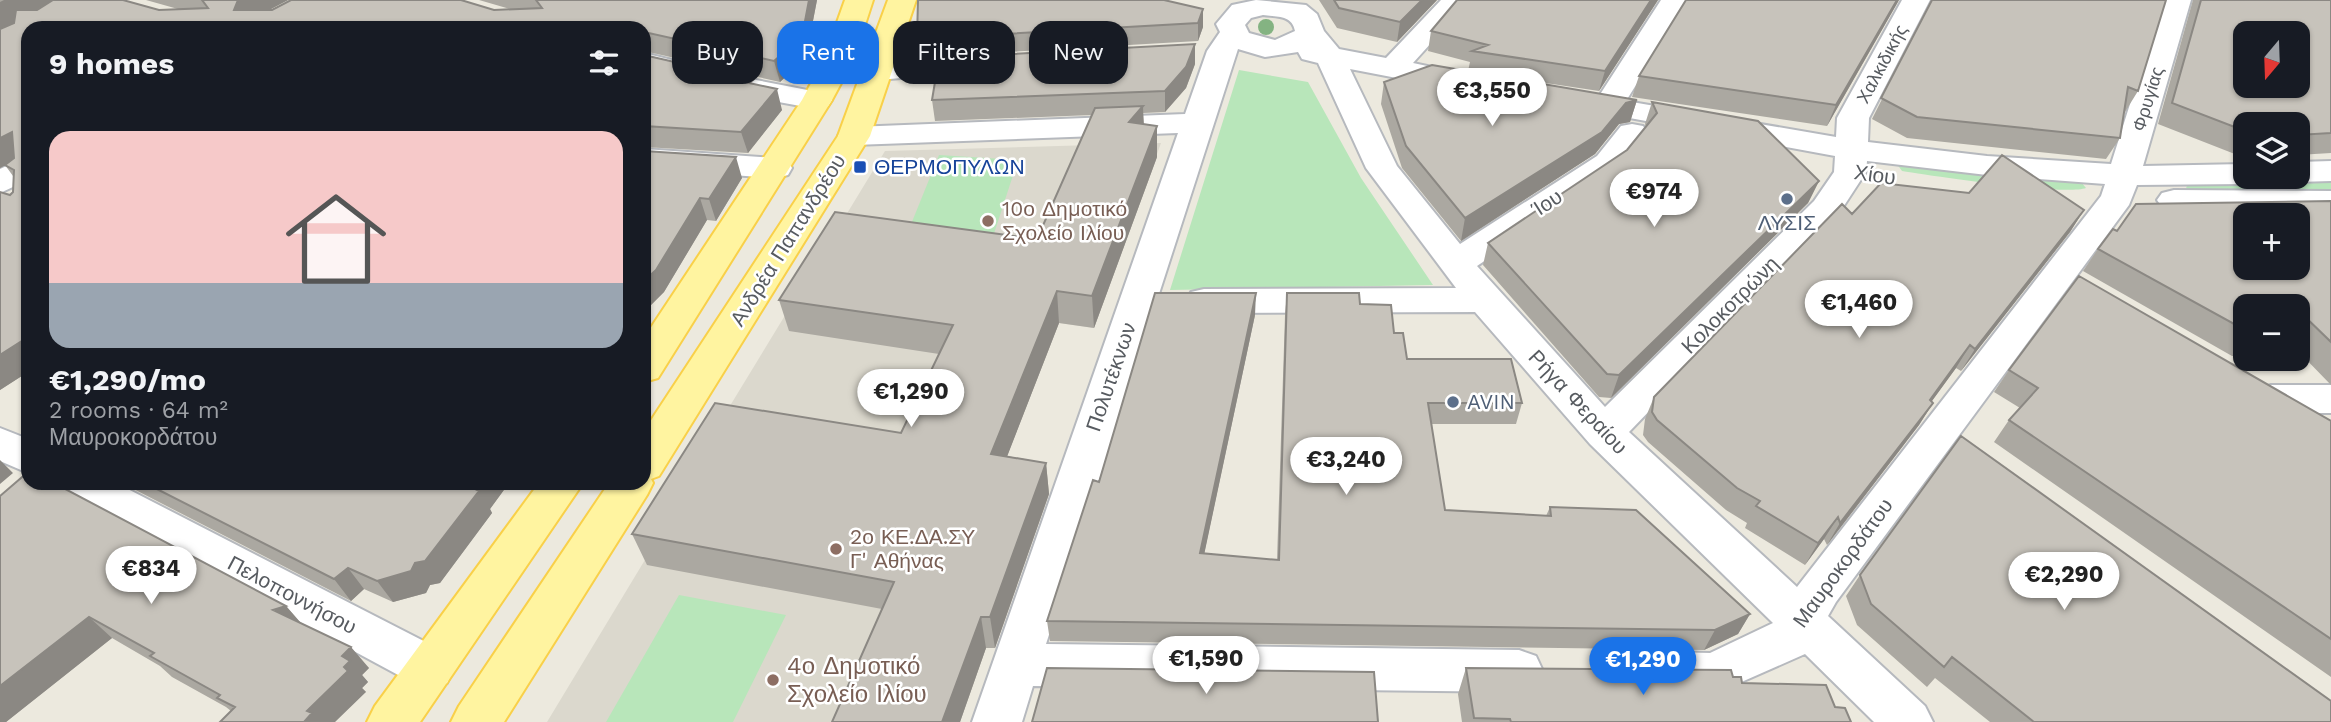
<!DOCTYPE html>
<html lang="en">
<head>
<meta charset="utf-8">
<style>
	:root { --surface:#171b24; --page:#20242c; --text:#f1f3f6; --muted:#9ea1a6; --accent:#1a73e8 }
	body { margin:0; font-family:"Work Sans",sans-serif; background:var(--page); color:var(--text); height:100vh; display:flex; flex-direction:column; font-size:26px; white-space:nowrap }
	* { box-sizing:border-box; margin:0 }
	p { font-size:23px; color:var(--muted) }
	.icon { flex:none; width:38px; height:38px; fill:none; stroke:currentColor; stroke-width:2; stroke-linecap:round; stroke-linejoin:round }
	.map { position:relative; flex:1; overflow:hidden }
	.drawer { position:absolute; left:21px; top:21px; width:630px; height:469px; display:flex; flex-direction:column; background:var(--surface); border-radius:21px; box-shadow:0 2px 5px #0004 }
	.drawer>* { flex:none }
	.hud { position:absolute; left:672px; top:21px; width:665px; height:63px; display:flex; gap:14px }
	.needle { width:46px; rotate:199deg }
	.fabs { position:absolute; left:2233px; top:21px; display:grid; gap:14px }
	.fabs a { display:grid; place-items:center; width:77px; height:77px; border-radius:14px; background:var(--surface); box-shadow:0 2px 5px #0004; font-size:35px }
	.price { position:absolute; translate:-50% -60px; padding:0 16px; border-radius:24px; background:#fff; color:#222; font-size:23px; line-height:46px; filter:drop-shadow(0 2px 4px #0008) }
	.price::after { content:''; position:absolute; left:50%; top:42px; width:21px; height:16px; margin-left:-10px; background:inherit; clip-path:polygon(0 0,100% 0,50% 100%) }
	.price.active { background:var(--accent); color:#fff }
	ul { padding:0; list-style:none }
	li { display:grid; align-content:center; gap:14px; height:371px; padding:0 28px }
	li span { display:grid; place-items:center; height:217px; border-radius:21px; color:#555 }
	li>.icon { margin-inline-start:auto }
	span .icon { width:126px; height:126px; fill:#fffc; stroke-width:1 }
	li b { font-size:30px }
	h2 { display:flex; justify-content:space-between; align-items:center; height:84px; padding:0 28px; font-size:30px }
	.chip { padding:0 24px; border-radius:21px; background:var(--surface); box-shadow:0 2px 5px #0004; font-size:24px; line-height:63px }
	.chip.active { background:var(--accent); color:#fff }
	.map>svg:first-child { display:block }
	.education { fill:#dbd8cd }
	.green { fill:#b8e6ba }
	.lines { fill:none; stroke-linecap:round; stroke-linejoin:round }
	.minor-casing { stroke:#b6b9be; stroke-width:4 }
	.major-casing { stroke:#f9d049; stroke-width:4 }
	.minor { fill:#fff; fill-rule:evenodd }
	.major { fill:#fff4a0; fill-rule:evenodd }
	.tree { fill:#84b382 }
	.wall { fill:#aba8a1 }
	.shaded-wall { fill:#8b8883 }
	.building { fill:#c7c3bb; stroke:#8b8883; stroke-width:2; fill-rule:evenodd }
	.transit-dot { fill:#1a4fb4; stroke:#fff; stroke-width:2.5 }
	.service-dot { fill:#5c6f8a; stroke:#fff; stroke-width:2.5 }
	.education-dot { fill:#8d6e63; stroke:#fff; stroke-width:2.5 }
	.labels { text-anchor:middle; stroke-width:5; stroke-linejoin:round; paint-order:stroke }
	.far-street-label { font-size:18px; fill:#575b60; stroke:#fff }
	.transit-label { font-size:21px; fill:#164399; stroke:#fff; text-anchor:start }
	.street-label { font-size:21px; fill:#575b60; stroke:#fff }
	.education-label { font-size:21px; fill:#785e54; stroke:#fff; text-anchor:start }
	.service-label { font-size:21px; fill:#4e5e75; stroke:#fff }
	.near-education-label { font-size:24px; fill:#785e54; stroke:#fff; text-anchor:start }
</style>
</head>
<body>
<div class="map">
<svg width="2331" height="722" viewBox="0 0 2331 722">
	<rect width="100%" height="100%" fill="#ece9de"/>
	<path class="education" d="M1161,143L1094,328L1059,323L996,484L1042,493L959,722H547L660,535L711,437L885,151Z"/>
	<path class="green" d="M1239,70L1308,82L1361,178L1433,285L1170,290Z
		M939,155L1018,160L987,255L901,249Z
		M1897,164L2081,182L2086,188C2063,196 1934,176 1902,171Z
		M2331,183V193L2188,190L2186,187L2190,184Z
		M679,595L786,615L733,722H606Z"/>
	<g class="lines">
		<defs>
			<path id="minor" d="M1256,0L1306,5L1317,14L1324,31L1339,49L1386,58L1441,0H1470L1413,63L1470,75L1474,81L1470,87L1459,90L1350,69L1397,166L1460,244L1597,156L1621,126L1632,124L1643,126L1648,133L1619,170L1477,266L1605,407L1814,201L1834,172L1835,156L1570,107L1566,101L1570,95L1581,92L1599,96L1661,0H1689L1626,101L1836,137L1837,118L1902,0H1930L1869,118L1868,142L1987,156L2111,164L2163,0H2191L2143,166L2245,164V177H2260L2257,181L2245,184L2137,185L2129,205L1836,602L1828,616L1925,706L1933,722H1874L1805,654L1712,695L1670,694L1653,688L1646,673L1653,658L1670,652L1710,653L1773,623L1590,444L1475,312L1204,313L1191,310L1186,301L1191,292L1204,289L1456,288L1366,168L1318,63L1302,59L1298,52L1265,57L1238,49L1046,644L1519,650L1536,656L1543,671L1536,686L1519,692L1033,686L1022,722H972L1178,133L854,145L843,143L838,136L843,129L854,127L1185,114L1207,51L1220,32L1216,24L1232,5ZM1263,15C1277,17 1292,15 1295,31L1275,40L1249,33L1245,25L1251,18ZM1867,161L1987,175L2105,184L2101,196L1797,587L1629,432L1838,215L1866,172Z
				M644,53L735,76L828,94L832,100L828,106L817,109L734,94L644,71Z
				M989,54L999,57L1004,63L999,69L879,80L869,77L864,71L869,65L879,62Z
				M644,149L776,158L788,161L792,168L788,175L776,178L644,169Z
				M28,156V180L0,193V169Z
				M2331,161V181L2298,182L2285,177H2298V162Z
				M2174,190L2331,191V211L2174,210L2162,207L2157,200L2162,193Z
				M2271,385H2331V413H2271L2257,409L2251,399L2257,389Z
				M0,428L28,439V473L0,461Z
				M58,483H116L447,653L454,668L447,683L430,689L413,683L64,495Z"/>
			<path id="major" d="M845,0H873L854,59L832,100L658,378L644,382V338L802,100L824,59Z
				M888,0H916L870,136L659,476L651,479L653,483L647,495L504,722H451L459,706L609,483H644V431L838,136Z
				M539,483H583L420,722H367L375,706Z"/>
		</defs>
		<use href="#minor" class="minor-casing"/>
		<use href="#major" class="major-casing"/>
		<use href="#minor" class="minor"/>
		<use href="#major" class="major"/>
	</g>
	<circle class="tree" cx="1266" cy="27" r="8"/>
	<path class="wall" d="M0,0H53L36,10L53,0H123L159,10L178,9L146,0H288L269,10H272L291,0H461L494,10L510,9L479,0H817L806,57L780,82L644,51V28H28V372L0,390V192L10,195L13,192V176L5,165L0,168Z
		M1319,0H1437L1397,42L1337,28Z
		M1457,0H1658L1599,91L1472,72L1637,100L1630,122L1619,124L1595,154L1461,241L1402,168L1381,104L1384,82L1468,71L1470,62L1428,51L1431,31Z
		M1686,0H1899L1827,126L1632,97L1639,76Z
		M1932,0L2138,91L2125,112L2124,111L2120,138L2106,159L1907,138L1872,119Z
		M2193,0H2331V153L2298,155V124H2245V158L2158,124Z
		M1203,9V27L1198,41L920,57L917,39Z
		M1195,44V64L1186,88L1165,112L1143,113L1144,124L1157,157L1094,328L1059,323L1007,456L1046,463L1049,494L995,648H986L960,722H832L882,609L647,565L632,534L901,433L939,354L789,331L779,300L1037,239L1092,115L935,121L932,100Z
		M644,55L754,84L782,110L748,153L644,147Z
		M1652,102L1819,181L1808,203L1611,398L1599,397L1483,265L1488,243L1627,150L1646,127L1645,124Z
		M644,151L742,178L716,221L707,220L664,292L644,312Z
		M2331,201V385L2298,351V306H2245V349L2232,356L2083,271L2098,249L2117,231Z
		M2084,210L2070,232L1961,371L1956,368L1931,402L1933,403L1919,425L1827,545L1824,539L1805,565L1745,528L1747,523L1726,510L1648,442L1643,435L1645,419L1654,397L1852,214Z
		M1287,293L1360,304L1394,333L1407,359L1522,403L1516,424H1431L1445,510L1546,516L1550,507L1750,614L1738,634L1704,650L1050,641L1047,621L1099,482L1255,315L1204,554L1277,560L1285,315Z
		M2009,370L2331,421V677L1994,442L2009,420L2020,408L1994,392Z
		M122,483H509L490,509L492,513L440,583L430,585L426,593L393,602L364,589L351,601Z
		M0,496L286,606L301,623L369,668L362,675L368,682L362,688L366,692L231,711L226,707L172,677L160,666L112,638L6,722Z
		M1860,575L2331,722H1990L1935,678L1927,687L1857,625L1846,596Z
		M1466,668L1733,677L1742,683L1835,707L1851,722H1462L1458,694Z"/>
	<path class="shaded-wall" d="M4,0H53L0,31V2Z
		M238,0H288L250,20L234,10Z
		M809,0H817L806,57L780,82L774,61Z
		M1422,0H1437L1397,42L1400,22Z
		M1651,0H1658L1599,91L1605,71Z
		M1897,0H1899L1827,126L1836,105Z
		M1203,9V27L1198,41V23Z
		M1195,44V64L1186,88L1165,112V91Z
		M777,89L782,110L748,153L741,132Z
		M1637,100L1630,122L1619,124L1595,154L1461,241L1465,218L1626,103Z
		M1143,106L1144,137L1129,122Z
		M1157,126V157L1094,328L1092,296Z
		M12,132L28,154L0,168V138Z
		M736,157L742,178L716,221L709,199Z
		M1819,181L1808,203L1611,398L1619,375Z
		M700,198L707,220L664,292L644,312V281Z
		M2084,210L2070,232L1961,371L1975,349Z
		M1057,291L1059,323L996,485L991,454Z
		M1256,293L1255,315L1200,574V553Z
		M28,337V372L0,390V355Z
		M2245,340V349L2232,356Z
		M1970,345L1956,368L1916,423L1930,400Z
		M1933,403L1919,425L1827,545L1840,523Z
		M0,460L13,473L0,484Z
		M1046,463L1049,494L995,648L990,617Z
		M480,483H509L490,509L492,513L440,583L430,585L426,593L393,602L377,581L415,563Z
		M1838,517L1824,539L1805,565L1818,543Z
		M348,568L364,589L351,601L334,579Z
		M286,606L305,628L273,610Z
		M1750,614L1738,634L1704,650L1715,630Z
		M89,617L112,638L6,722H0V686Z
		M981,617L986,648L960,722H942Z
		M351,647L369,668L362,675L368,682L362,688L366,692L335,722H304L307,711L344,667L342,656Z"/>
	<path class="building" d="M53,0H123L159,10L208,8L202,0H238L234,10H272L291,0H461L494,10L542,8L536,0H809L802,37L774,61L644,32V28H28V337L0,355V192L10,195L13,192L14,170L5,165L14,158L12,132L0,138V29L14,23L16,10H37Z
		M918,0H1164L1203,9L1198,23L917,39Z
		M1334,0H1422L1400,22L1339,8Z
		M1457,0H1651L1605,71L1472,51L1488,45L1431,31Z
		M1686,0H1897L1836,105L1639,76Z
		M1932,0H2166L2138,91L2128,87L2120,138L1917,117L1881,98Z
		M2201,0H2331V133L2298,135V124H2245V131L2172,103ZM2245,33H2298V86H2245Z
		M1195,44L1186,67L1165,91L932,100L939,58Z
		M644,55L753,80L749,83L777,89L741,132L644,126Z
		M1432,65L1637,100L1626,103L1602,132L1465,218L1406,146L1384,82Z
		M1652,102L1758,121L1819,181L1619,375L1607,374L1488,243L1627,150L1657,113Z
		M1143,106L1129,122L1157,126L1092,296L1057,291L991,454L1046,463L990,617H981L942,722H832L894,582L632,534L715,403L901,433L953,325L779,300L835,212L1037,239L1095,108Z
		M644,151L736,157L709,199L700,198L656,270L644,281Z
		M2002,155L2084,210L1975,349L1970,345L1930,400L1933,403L1840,523L1838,517L1818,543L1756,506L1760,501L1737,488L1657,420L1652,412L1654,397L1842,204L1852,214L1881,183L1969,193Z
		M2331,201V342L2298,310V306H2245V330L2098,249L2113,229L2117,231L2136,204ZM2245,215H2298V268H2245Z
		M2079,276L2331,421V639L2009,420L2038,388L2009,370Z
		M1155,293H1256L1200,553L1279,560L1287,293H1359L1360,304L1391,305L1394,333H1403L1407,359H1511L1522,403H1428L1445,510L1551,516L1550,507L1636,510L1750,614L1715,630L1047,621L1093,480L1099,482Z
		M1961,436L2331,701V722H2034L1952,657L1944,667L1871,604L1860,575Z
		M28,472V483H54L286,606L273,610L351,647L342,656L350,661L344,667L348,671L307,711L312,713L304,722H220L235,707L217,698L220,695L150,656L154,653L89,617L0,686V496Z
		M145,483H480L475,489L479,491L425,561L415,563L411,571L377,581L348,568L334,579Z
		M1047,668L1374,672L1378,722H1032Z
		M1466,668L1731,670L1733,677H1741L1742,683L1826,685L1835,707L1845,708L1851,722H1511L1510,719L1474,718Z"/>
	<rect class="transit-dot" x="853" y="160" width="14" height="14" rx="3.5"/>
	<g class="service-dot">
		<circle cx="1787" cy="199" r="7"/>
		<circle cx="1453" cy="402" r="7"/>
	</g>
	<g class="education-dot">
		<circle cx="988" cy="221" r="7"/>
		<circle cx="836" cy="549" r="7"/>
		<circle cx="773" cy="680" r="7"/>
	</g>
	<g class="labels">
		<g class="far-street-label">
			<text transform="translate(1882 64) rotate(-62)" y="6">Χαλκιδικής</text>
			<text transform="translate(2148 99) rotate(-73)" y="6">Φρυγίας</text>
		</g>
		<g class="transit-label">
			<text x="874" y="174">ΘΕΡΜΟΠΥΛΩΝ</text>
		</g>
		<g class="street-label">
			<text transform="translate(1875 175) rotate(8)" y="7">Χίου</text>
			<text transform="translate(1547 203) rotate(-33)" y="7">Ίου</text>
			<text transform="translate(788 240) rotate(-58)" y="7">Ανδρέα Παπανδρέου</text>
			<text transform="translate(1730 305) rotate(-45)" y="7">Κολοκοτρώνη</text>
			<text transform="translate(1111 377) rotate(-71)" y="7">Πολυτέκνων</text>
			<text transform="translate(1578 402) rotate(47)" y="7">Ρήγα Φεραίου</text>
			<text transform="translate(1843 563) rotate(-54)" y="7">Μαυροκορδάτου</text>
			<text transform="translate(292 595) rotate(28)" y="7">Πελοποννήσου</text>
		</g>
		<g class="education-label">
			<text x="1002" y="216">10ο Δημοτικό<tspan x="1002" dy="24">Σχολείο Ιλίου</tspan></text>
			<text x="850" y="544">2ο ΚΕ.ΔΑ.ΣΥ<tspan x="850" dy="24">Γ' Αθήνας</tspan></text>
		</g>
		<g class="service-label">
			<text x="1787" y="230">ΛΥΣΙΣ</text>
			<text x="1467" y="409" text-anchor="start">AVIN</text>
		</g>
		<g class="near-education-label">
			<text x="787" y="674">4ο Δημοτικό<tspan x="787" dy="28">Σχολείο Ιλίου</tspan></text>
		</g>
	</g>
</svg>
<div class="fabs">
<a><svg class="needle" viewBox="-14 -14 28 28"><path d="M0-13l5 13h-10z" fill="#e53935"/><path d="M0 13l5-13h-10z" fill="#9ea1a6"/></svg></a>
<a><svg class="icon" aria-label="layers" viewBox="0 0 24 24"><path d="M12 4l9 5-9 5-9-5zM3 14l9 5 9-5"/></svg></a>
<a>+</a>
<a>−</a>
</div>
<b class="price" style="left:1492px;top:128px">€3,550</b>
<b class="price" style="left:1654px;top:229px">€974</b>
<b class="price" style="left:1859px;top:340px">€1,460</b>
<b class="price" style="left:911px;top:429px">€1,290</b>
<b class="price" style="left:1346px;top:497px">€3,240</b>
<b class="price" style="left:151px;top:606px">€834</b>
<b class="price" style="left:2064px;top:612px">€2,290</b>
<b class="price" style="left:1206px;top:696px">€1,590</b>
<b class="price active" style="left:1643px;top:697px">€1,290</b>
<div class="hud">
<a class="chip">Buy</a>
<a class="chip active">Rent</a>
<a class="chip">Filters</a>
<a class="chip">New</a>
</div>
<section class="drawer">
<h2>9 homes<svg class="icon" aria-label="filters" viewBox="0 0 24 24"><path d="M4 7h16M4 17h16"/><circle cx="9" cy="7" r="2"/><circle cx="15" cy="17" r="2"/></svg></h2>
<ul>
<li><span style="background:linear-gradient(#f6c9c9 70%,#9aa5b1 0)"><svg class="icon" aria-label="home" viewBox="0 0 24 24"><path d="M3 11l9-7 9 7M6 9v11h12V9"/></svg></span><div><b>€1,290/mo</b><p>2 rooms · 64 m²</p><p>Μαυροκορδάτου</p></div></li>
</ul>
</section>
</div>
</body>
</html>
